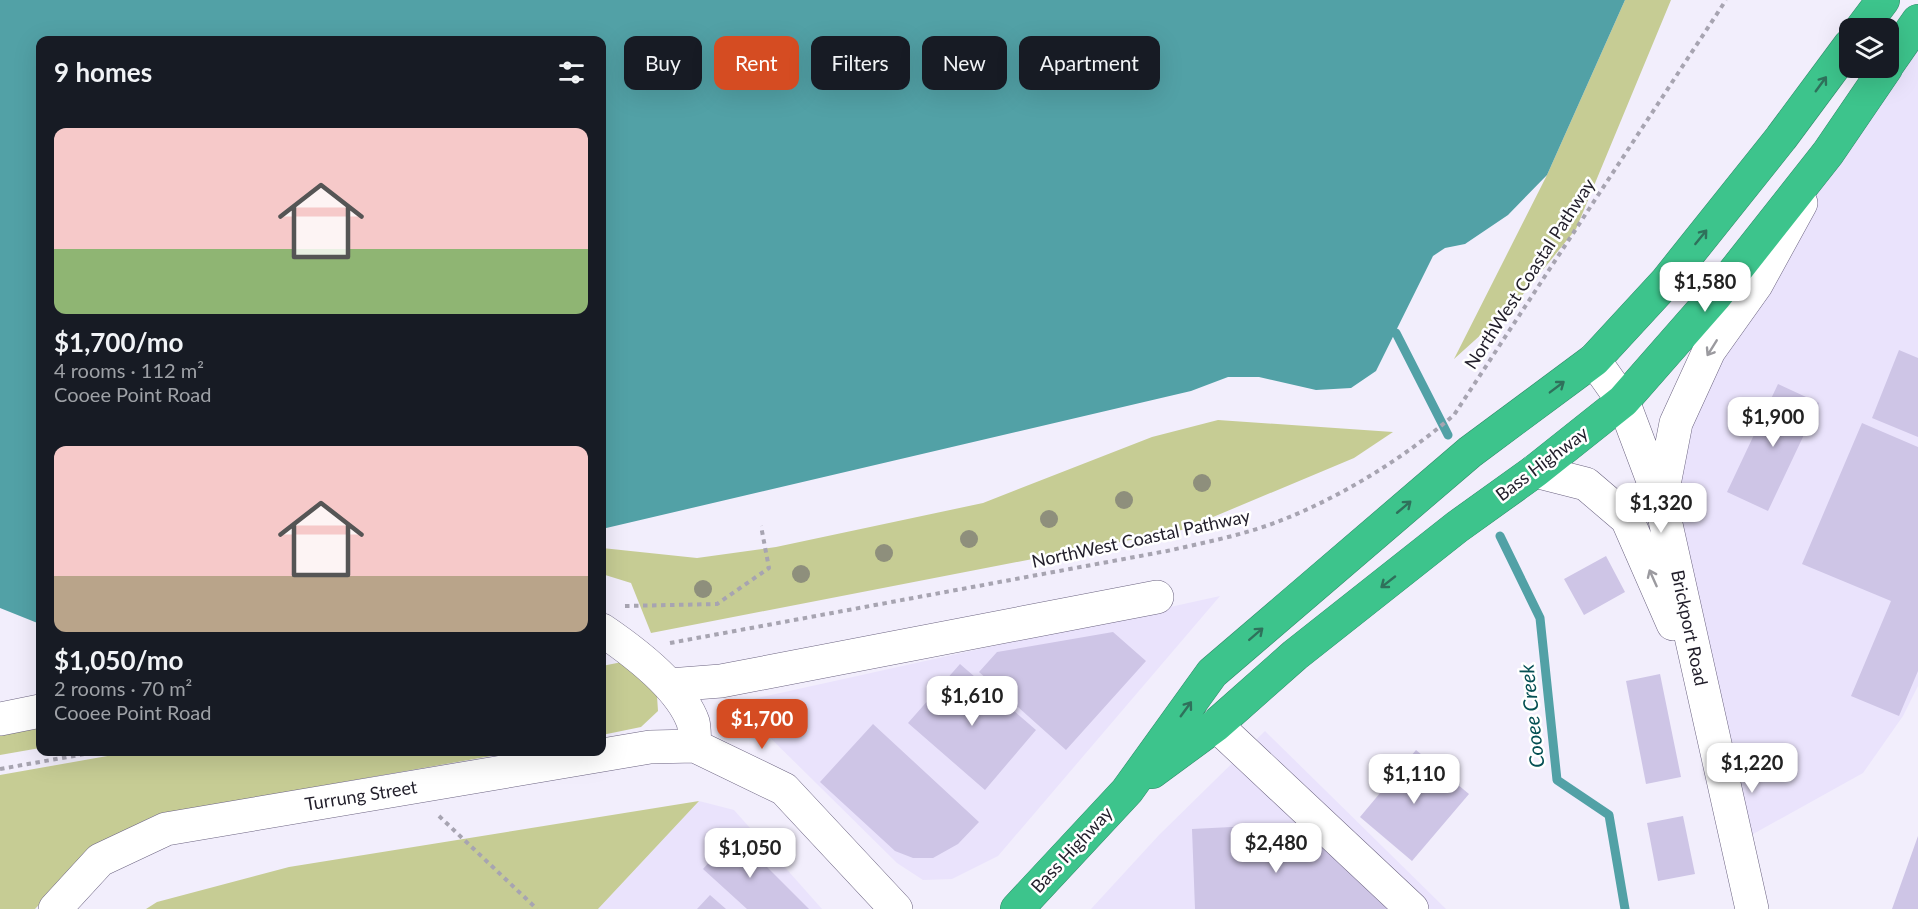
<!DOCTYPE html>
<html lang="en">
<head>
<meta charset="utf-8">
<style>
	:root { --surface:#171b24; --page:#20242c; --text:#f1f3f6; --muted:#9ea1a6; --accent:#d54c22 }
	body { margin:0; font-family:Lato,sans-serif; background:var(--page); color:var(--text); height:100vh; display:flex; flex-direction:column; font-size:22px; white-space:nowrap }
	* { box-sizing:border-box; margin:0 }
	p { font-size:20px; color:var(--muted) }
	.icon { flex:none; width:33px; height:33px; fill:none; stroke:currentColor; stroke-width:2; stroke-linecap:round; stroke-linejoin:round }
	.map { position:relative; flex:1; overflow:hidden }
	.details { position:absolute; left:36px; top:36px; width:570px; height:720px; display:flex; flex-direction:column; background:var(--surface); border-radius:12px; box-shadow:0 6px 24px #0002 }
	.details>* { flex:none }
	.hud { position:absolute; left:624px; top:36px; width:570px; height:54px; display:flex; gap:12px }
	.tools { position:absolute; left:1839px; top:18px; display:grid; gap:12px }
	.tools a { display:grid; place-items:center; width:60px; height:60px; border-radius:12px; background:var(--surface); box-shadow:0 6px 24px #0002; font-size:30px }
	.price { position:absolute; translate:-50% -51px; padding:0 14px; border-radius:12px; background:#fff; color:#222; font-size:20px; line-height:39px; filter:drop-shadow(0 2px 3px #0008) }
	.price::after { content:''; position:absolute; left:50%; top:36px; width:18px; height:14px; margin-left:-9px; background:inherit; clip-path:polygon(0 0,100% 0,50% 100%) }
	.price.current { background:var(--accent); color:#fff }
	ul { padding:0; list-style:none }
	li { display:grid; align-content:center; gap:12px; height:318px; padding:0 18px }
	li span { display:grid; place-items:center; height:186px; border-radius:12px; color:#555 }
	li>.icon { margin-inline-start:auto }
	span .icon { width:108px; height:108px; fill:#fffc; stroke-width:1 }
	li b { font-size:26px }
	h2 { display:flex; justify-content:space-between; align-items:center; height:72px; padding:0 18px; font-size:26px }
	.pill { padding:0 21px; border-radius:12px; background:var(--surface); box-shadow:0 6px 24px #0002; font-size:21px; line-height:54px }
	.pill.current { background:var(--accent); color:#fff }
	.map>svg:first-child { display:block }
	.built { fill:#eae3fc }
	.green { fill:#c6cc94 }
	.water { fill:#52a1a6 }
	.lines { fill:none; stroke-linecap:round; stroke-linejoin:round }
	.stream { stroke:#52a1a6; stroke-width:9 }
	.building { fill:#cec5e6 }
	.minor-casing { stroke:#6b6380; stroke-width:34 }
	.highway-casing { stroke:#338a6a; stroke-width:34 }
	.path { stroke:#a7a4b1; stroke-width:4; stroke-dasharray:4.5 4.5; stroke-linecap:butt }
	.minor { stroke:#fff; stroke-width:33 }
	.highway { stroke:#3dc48c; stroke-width:33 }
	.tree { fill:#8e8f7c }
	.oneway { stroke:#2f715b }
	.oneway2 { stroke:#9b9a9f }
	.labels { text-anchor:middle; stroke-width:5; stroke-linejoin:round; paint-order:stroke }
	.street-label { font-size:18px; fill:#211e2a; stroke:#fff }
	.water-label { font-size:20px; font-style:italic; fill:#044f53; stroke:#fff }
</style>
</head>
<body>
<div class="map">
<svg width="1918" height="909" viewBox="0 0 1918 909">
	<rect width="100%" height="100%" fill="#f2eefc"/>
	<path class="built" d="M1918,34V686L1903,716L1863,773L1737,843L1661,502L1709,351Z
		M1220,596L998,856L952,879L923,880L897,863L735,703Z
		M1265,731L1446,909H1091L1159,835Z
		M699,801L734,810L822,909H598Z"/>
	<path class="green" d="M1625,0H1671L1576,229L1515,304L1454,359L1547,175Z
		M1218,420L1393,432L1354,458L1182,530L651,633L631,583L602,574V548L697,558L776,547L983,503L1152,437Z
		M627,661L657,696L658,711L641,727L602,735V666Z
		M40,722V748L0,755V731Z
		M130,752H514L156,815L95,846L35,909H0V775Z
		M699,801L598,909H146L157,902L289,867Z"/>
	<path class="water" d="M0,0H1625L1547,175L1508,215L1465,244L1445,248L1433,256L1376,371L1351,388L1316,390L1259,377H1228L1191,391L602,529V40H40V624L0,608Z"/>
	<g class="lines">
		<path class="stream" d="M1396,333L1448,435
			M1500,536L1540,618L1557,780L1609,815L1625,909"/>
	</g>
	<path class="building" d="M1899,350L1918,358V437L1872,418Z
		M1778,384L1819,403L1768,511L1727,492Z
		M1862,423L1918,447V671L1899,716L1851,696L1891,601L1802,564Z
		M1606,556L1625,592L1584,615L1564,579Z
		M1113,632L1146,661L1066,750L979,672L997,652Z
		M960,664L1036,730L985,790L908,723Z
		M1660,674L1681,777L1646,784L1626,681Z
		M873,724L979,822L958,844L933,858H913L895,851L820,782Z
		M1416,750L1469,794L1412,861L1360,817Z
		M1683,816L1695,874L1658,881L1647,823Z
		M1271,825L1295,848L1330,846L1403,909H1195L1192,829Z
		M734,834L809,909H747L703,869Z
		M1918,836V909H1892Z
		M710,895L726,909H697Z"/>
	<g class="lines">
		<defs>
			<path id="minor" d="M1594,360L1623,401L1661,502L1752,909
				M1535,471L1586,484L1627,519L1673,624
				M1661,500L1676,423L1709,351L1756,285L1801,203
				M602,630C633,651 680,686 693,722C695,729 694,739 695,746L784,789L896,909
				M669,685L721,681L1157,597
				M0,719L40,711
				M1216,725L1412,909
				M55,909L100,860L166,829L650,747L695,746"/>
			<path id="highway" d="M1862,28L1883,0
				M1888,64L1918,21
				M1152,772L1216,725L1295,655L1457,527L1535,471L1623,401L1716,295L1828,153L1886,68
				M1017,909L1127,791L1212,673L1470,452L1594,360L1666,282L1781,138L1850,45"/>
		</defs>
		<use href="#minor" class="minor-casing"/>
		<use href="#highway" class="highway-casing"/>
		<path class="path" d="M625,606L717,604L769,568L761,526
			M670,643L1167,551C1207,542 1249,534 1287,518C1346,494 1405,457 1454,415L1726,0
			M0,769L96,752
			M439,816L537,909"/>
		<use href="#minor" class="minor"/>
		<use href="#highway" class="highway"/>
	</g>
	<g class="tree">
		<circle cx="1202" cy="483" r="9"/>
		<circle cx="1124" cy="500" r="9"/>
		<circle cx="1049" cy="519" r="9"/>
		<circle cx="969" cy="539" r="9"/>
		<circle cx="884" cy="553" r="9"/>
		<circle cx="801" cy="574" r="9"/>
		<circle cx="703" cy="589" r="9"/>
	</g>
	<defs><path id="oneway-shaft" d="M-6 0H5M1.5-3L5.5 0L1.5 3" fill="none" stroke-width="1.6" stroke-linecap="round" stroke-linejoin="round" transform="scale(1.5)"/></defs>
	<g class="oneway">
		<use href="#oneway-shaft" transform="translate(1821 84) rotate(-54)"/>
		<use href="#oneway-shaft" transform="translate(1701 237) rotate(-51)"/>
		<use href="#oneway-shaft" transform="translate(1557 387) rotate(-37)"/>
		<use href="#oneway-shaft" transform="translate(1404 507) rotate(-40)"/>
		<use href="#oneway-shaft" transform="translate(1388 582) rotate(142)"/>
		<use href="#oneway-shaft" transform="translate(1256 634) rotate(-41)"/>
		<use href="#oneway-shaft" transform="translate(1186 709) rotate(-54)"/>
	</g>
	<g class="oneway2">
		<use href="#oneway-shaft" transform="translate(1712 348) rotate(122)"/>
		<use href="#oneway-shaft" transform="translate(1653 578) rotate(-114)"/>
	</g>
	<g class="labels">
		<g class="street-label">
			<text transform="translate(1530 274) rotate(-57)" y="6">NorthWest Coastal Pathway</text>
			<text transform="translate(1542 464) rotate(-37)" y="6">Bass Highway</text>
			<text transform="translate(1141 539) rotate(-12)" y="6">NorthWest Coastal Pathway</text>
			<text transform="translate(1689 628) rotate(78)" y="6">Brickport Road</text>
			<text transform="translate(361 796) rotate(-9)" y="6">Turrung Street</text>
			<text transform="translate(1072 850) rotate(-47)" y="6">Bass Highway</text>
		</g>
		<g class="water-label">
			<text transform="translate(1532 716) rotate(-96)" y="7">Cooee Creek</text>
		</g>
	</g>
</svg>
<div class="tools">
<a><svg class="icon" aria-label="layers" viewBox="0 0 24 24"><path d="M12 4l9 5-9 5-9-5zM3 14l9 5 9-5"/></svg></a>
</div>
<b class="price" style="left:1705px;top:313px">$1,580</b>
<b class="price" style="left:1773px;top:448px">$1,900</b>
<b class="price" style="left:1661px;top:534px">$1,320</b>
<b class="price" style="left:972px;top:727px">$1,610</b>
<b class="price current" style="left:762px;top:750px">$1,700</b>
<b class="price" style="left:1752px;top:794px">$1,220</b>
<b class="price" style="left:1414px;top:805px">$1,110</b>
<b class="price" style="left:1276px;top:874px">$2,480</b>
<b class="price" style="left:750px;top:879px">$1,050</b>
<div class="hud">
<a class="pill">Buy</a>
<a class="pill current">Rent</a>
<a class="pill">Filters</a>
<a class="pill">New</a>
<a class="pill">Apartment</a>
</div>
<section class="details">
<h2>9 homes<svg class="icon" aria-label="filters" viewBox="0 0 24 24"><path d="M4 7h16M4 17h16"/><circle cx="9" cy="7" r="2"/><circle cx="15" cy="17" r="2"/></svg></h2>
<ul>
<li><span style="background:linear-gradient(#f6c9c9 65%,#8fb573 0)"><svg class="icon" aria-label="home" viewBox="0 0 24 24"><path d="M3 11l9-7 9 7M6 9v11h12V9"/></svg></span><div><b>$1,700/mo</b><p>4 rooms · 112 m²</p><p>Cooee Point Road</p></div></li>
<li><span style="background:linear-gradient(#f6c9c9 70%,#b9a48a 0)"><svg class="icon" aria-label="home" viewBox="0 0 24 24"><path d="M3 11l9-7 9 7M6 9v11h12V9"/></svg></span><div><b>$1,050/mo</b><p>2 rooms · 70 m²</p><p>Cooee Point Road</p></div></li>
</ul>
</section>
</div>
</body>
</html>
